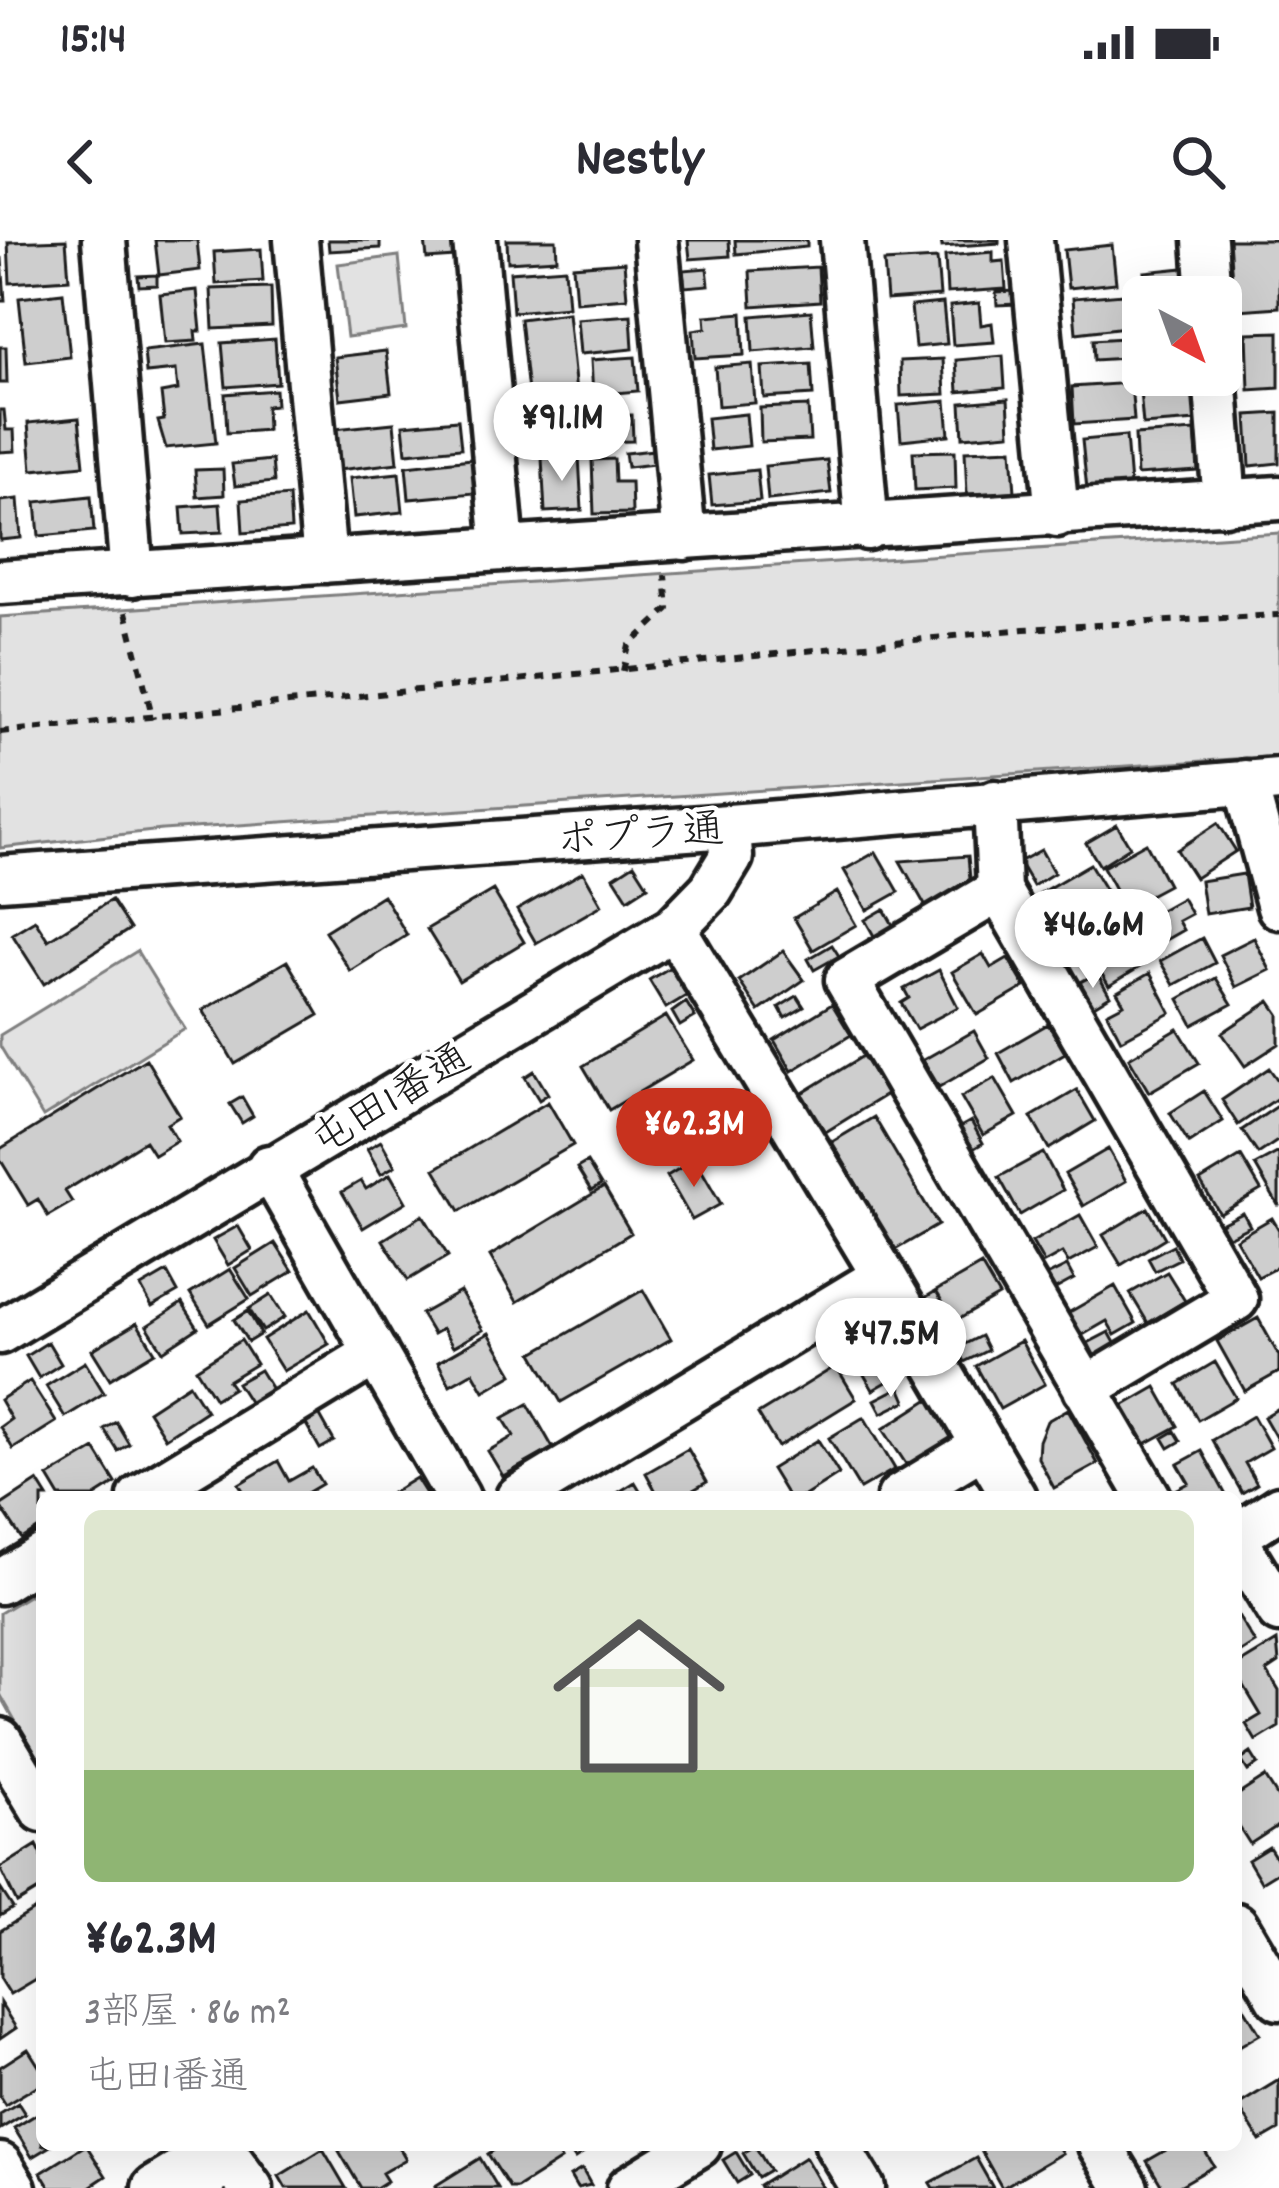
<!DOCTYPE html>
<html lang="ja">
<head>
<meta charset="utf-8">
<style>
	:root { --surface:#fff; --page:#f7f7f7; --text:#2b2b33; --muted:#7c7c81; --accent:#c8321e }
	body { margin:0; font-family:Dekko,"Klee One",sans-serif; background:var(--page); color:var(--text); height:100vh; display:flex; flex-direction:column; font-size:45px; white-space:nowrap }
	* { box-sizing:border-box; margin:0 }
	p { font-size:39px; color:var(--muted) }
	.icon { flex:none; width:66px; height:66px; fill:none; stroke:currentColor; stroke-width:2; stroke-linecap:round; stroke-linejoin:round }
	.map { position:relative; flex:1; overflow:hidden }
	.panel { position:absolute; left:36px; top:1251px; width:1206px; height:660px; display:flex; flex-direction:column; background:var(--surface); border-radius:18px; box-shadow:0 12px 48px #0002 }
	.panel>* { flex:none }
	.needle { width:78px; rotate:139deg }
	.tools { position:absolute; left:1122px; top:36px; display:grid; gap:24px }
	.tools a { display:grid; place-items:center; width:120px; height:120px; border-radius:18px; background:var(--surface); box-shadow:0 12px 48px #0002; font-size:60px }
	.price { position:absolute; translate:-50% -102px; padding:0 27px; border-radius:42px; background:#fff; color:#222; font-size:39px; line-height:78px; filter:drop-shadow(0 3px 6px #0008) }
	.price::after { content:''; position:absolute; left:50%; top:72px; width:36px; height:27px; margin-left:-18px; background:inherit; clip-path:polygon(0 0,100% 0,50% 100%) }
	.price.active { background:var(--accent); color:#fff }
	ul { padding:0; list-style:none }
	li { display:grid; align-content:center; gap:24px; height:636px; padding:0 48px }
	li span { display:grid; place-items:center; height:372px; border-radius:18px; color:#555 }
	li>.icon { margin-inline-start:auto }
	span .icon { width:216px; height:216px; fill:#fffc; stroke-width:1 }
	li b { font-size:51px }
	.status { display:flex; justify-content:space-between; align-items:center; height:84px; padding:0 60px; background:var(--surface); direction:ltr }
	.status svg { height:33px; fill:currentColor }
	header { display:flex; justify-content:space-between; align-items:center; height:156px; padding:0 48px; background:var(--surface); font-size:54px; font-weight:700 }
	.map>svg:first-child { display:block }
	.green { fill:#e2e2e2; stroke:#7f7f7f; stroke-width:3 }
	.building { fill:#cecece; stroke:#1c1c1c; stroke-width:3 }
	.lines { fill:none; stroke-linecap:round; stroke-linejoin:round }
	.minor-casing { stroke:#1c1c1c; stroke-width:51 }
	.path { stroke:#1c1c1c; stroke-width:6; stroke-dasharray:9 9; stroke-linecap:butt }
	.minor { stroke:#fff; stroke-width:42 }
	.labels { text-anchor:middle; stroke-width:9; stroke-linejoin:round; paint-order:stroke }
	.street-label { font-size:42px; fill:#1c1c1c; stroke:#fff }
</style>
</head>
<body>
<div class="status"><b>15:14</b><svg viewBox="0 0 49 12"><path d="M0 12V9h3v3zM5 12V6h3v6zM10 12V3h3v9zM15 12V0h3v12zM26 1h20v11H26zM47 4h2v5h-2z"/></svg></div>
<header><svg class="icon" aria-label="back" viewBox="0 0 24 24"><path d="M15 5l-7 7 7 7"/></svg>Nestly<svg class="icon" aria-label="search" viewBox="0 0 24 24"><circle cx="10" cy="10" r="6"/><path d="M15 15l6 6"/></svg></header>
<div class="map">
<svg width="1279" height="1948" viewBox="0 0 1279 1948">
	<rect width="100%" height="100%" fill="#fff"/>
	<filter id="ink" filterUnits="userSpaceOnUse"><feTurbulence type="fractalNoise" baseFrequency=".00833" numOctaves="2"/><feDisplacementMap in="SourceGraphic" scale="24" xChannelSelector="R" yChannelSelector="G"/><feConvolveMatrix kernelMatrix="1 2 1 2 8 2 1 2 1" color-interpolation-filters="sRGB"/></filter>
	<g filter="url(#ink)">
		<path class="green" d="M399,16L406,89L347,97L338,24Z
			M1279,293V516L162,590L0,608V377Z
			M137,711L185,789L43,877L0,806V795Z
			M33,1353L42,1369V1516L37,1519L0,1454V1373Z"/>
		<path class="building" d="M66,0L69,39L10,43L8,2Z
			M155,0H197L200,30L159,35Z
			M328,0H380V8L329,11Z
			M425,0H452L454,17L427,19Z
			M507,0H556L557,19L508,22Z
			M688,0H729L730,16L690,19Z
			M735,0H807V7L736,14Z
			M941,0H999V3L942,7Z
			M1221,0H1279V67L1225,71Z
			M1112,5L1116,43L1068,48L1064,10Z
			M261,9L263,41L216,44L214,12Z
			M993,12V22L1004,21L1006,49L947,53L945,16Z
			M2,19L5,61H0V20Z
			M937,19L940,56L887,60L884,22Z
			M624,22L627,58L576,62L573,26Z
			M818,27L820,61L752,66L750,31Z
			M565,28L568,67L513,72L510,32Z
			M707,28L709,45L685,47L683,30Z
			M1184,28L1186,57H1143V86L1134,87L1131,56L1146,54L1144,32Z
			M157,35V45L139,46L138,36Z
			M271,47L272,86L213,89L211,49Z
			M197,50L201,91H195L196,101L165,103L160,54Z
			M1016,51L1017,64L997,65L996,52Z
			M63,53L70,117L26,122L19,58Z
			M1123,54L1126,87L1076,93L1073,58Z
			M943,63L947,104L915,107L911,66Z
			M979,63L981,85L992,83L994,102L953,105L950,66Z
			M811,71L814,107L753,112L751,76Z
			M568,73L581,202L534,207L520,79Z
			M742,73L744,115L695,118L693,90L706,88L705,76Z
			M631,75L633,109L580,114L577,79Z
			M1279,92V148L1249,150L1247,93Z
			M1123,98L1125,118L1094,120L1093,100Z
			M275,99L278,143L226,147L222,103Z
			M205,104L216,203L166,208L158,181L164,180L161,153L178,150L176,130L146,133L144,111Z
			M0,107H6L7,143H0Z
			M1143,110V135L1195,137L1142,142L1139,111Z
			M386,111L391,153L340,159L335,117Z
			M1003,116L1005,148L958,152L956,120Z
			M635,117L638,151L593,155L591,120Z
			M943,119L945,154L901,156L900,121Z
			M752,124L755,163L718,166L715,127Z
			M811,124L813,155L764,158L762,127Z
			M1131,143L1134,180L1074,184L1072,147Z
			M1194,146L1196,181L1143,185L1140,151Z
			M275,150L276,165L266,166L267,190L227,193L225,154Z
			M1008,159L1010,193L963,197L961,163Z
			M946,161L949,195L901,200L898,165Z
			M808,166L810,200L761,202L760,168Z
			M0,170H4L6,190H14L15,211L0,212Z
			M1279,173V223L1250,226L1247,175Z
			M746,174L749,206L710,210L707,178Z
			M632,175L633,201L589,202L588,176Z
			M79,178L84,225L32,230L28,183Z
			M458,180L461,208L406,213L403,185Z
			M394,183L398,223L338,230L334,189Z
			M1195,191L1198,231L1137,235L1135,195Z
			M1126,196L1130,245L1087,250L1082,200Z
			M1012,209L1015,252L967,254L965,211Z
			M654,210L655,224L627,227L625,213Z
			M955,211L956,248L915,250L913,212Z
			M579,216L582,270L545,272L542,218Z
			M472,219L475,253L409,259L406,226Z
			M614,219L615,242H631L632,273L594,274L592,220Z
			M272,220L274,242L235,246L232,224Z
			M827,220L831,253L768,260L765,226Z
			M223,229L224,255L197,257L195,230Z
			M757,230L760,261L712,265L709,235Z
			M399,233L403,272L354,277L350,238Z
			M91,256L94,291L39,296L36,262Z
			M289,256L291,289L243,293L241,260Z
			M18,259L21,298L0,300V261Z
			M220,264L222,292L183,294L181,267Z
			M1218,583L1236,611L1195,638L1177,610Z
			M1117,585L1130,607L1100,626L1086,603Z
			M1146,603L1168,645L1125,668L1103,627Z
			M1041,610L1054,633L1033,646L1019,622Z
			M876,612L899,652L867,670L844,630Z
			M968,616L970,639L926,667L900,621Z
			M634,624L648,646L628,659L614,637Z
			M1090,624L1117,669L1067,699L1040,653Z
			M583,632L602,665L536,703L517,670Z
			M1244,634L1249,667L1205,674L1200,641Z
			M493,650L524,702L459,741L427,689Z
			M837,652L856,685L813,710L794,678Z
			M383,655L407,695L350,731L325,691Z
			M1182,658L1191,674L1178,681L1183,690L1153,707L1139,682Z
			M111,660L130,689L44,744L12,694L35,680L48,700Z
			M884,669L897,692L878,703L865,680Z
			M1126,686L1148,722L1109,746L1087,709Z
			M1202,698L1215,723L1174,745L1160,721Z
			M1254,698L1270,730L1236,747L1220,715Z
			M832,705L839,716L814,730L808,719Z
			M783,711L804,740L759,771L739,741Z
			M983,714L991,728L1008,718L1025,747L977,775L952,732Z
			M287,721L319,775L235,824L203,770Z
			M674,725L691,753L666,768L649,740Z
			M939,730L958,767L916,789L901,763L909,758L904,749Z
			M1097,733L1110,756L1089,769L1075,745Z
			M1150,733L1171,773L1121,800L1107,773L1124,764L1117,752Z
			M1216,738L1232,764L1193,785L1179,759Z
			M797,756L804,767L785,778L779,767Z
			M1270,761L1279,774V804L1245,826L1222,793Z
			M686,762L695,777L680,786L672,772Z
			M832,764L851,795L792,831L774,800Z
			M666,776L693,820L609,870L583,826Z
			M1048,784L1065,813L1014,843L998,813Z
			M1178,789L1199,823L1149,852L1129,818Z
			M974,791L989,818L939,847L923,820Z
			M863,816L887,854L816,898L793,859Z
			M146,819L180,876L167,884L177,901L154,915L145,901L65,951L72,962L48,976L38,959L28,965L0,919V909Z
			M1269,828L1279,842V857L1238,885L1222,860Z
			M534,831L548,854L539,860L525,837Z
			M995,838L1017,876L983,895L961,857Z
			M1077,850L1095,881L1049,909L1031,877Z
			M1204,851L1223,881L1189,903L1170,873Z
			M242,857L253,876L242,883L230,864Z
			M548,862L573,905L460,971L435,929Z
			M1279,865V900L1258,914L1242,890Z
			M874,877L938,985L895,1010L832,902Z
			M971,881L983,903L966,913L953,891Z
			M381,901L395,926L381,934L367,909Z
			M1108,909L1126,941L1083,966L1065,934Z
			M1279,912V965H1278L1255,925Z
			M1043,913L1063,950L1020,975L999,937Z
			M1241,916L1261,950L1220,974L1200,941Z
			M695,919L721,964L692,980L667,936Z
			M587,922L601,945L591,951L577,928Z
			M390,934L406,962L363,988L342,952L361,941L366,949Z
			M604,947L631,993L517,1062L490,1016Z
			M1148,968L1165,998L1121,1025L1103,995Z
			M1243,973L1250,986L1226,998L1219,985Z
			M423,975L448,1016L408,1040L383,1000Z
			M1080,975L1098,1007L1068,1023L1062,1013L1044,1023L1032,1002Z
			M1272,978L1279,990V1026L1258,1037L1236,999Z
			M238,986L252,1010L228,1025L213,1000Z
			M275,1003L293,1031L252,1056L235,1028Z
			M1173,1005L1179,1019L1155,1031L1148,1018Z
			M981,1025L999,1056L954,1082L936,1051Z
			M1067,1026L1074,1039L1050,1052L1043,1038Z
			M230,1029L249,1059L209,1084L190,1054Z
			M167,1032L178,1052L152,1067L141,1047Z
			M1167,1032L1185,1061L1148,1083L1130,1053Z
			M1115,1046L1136,1083L1115,1095L1107,1081L1081,1096L1068,1073Z
			M643,1050L671,1099L561,1162L533,1113Z
			M936,1051L954,1082L940,1091L926,1057Z
			M460,1052L483,1090L453,1107L442,1089L433,1094L421,1074Z
			M271,1055L285,1077L263,1091L249,1069Z
			M182,1063L198,1088L163,1111L147,1086Z
			M309,1070L329,1104L283,1131L263,1099Z
			M248,1071L261,1094L248,1102L234,1080Z
			M1258,1078L1279,1116V1132L1245,1151L1217,1101Z
			M137,1083L155,1112L110,1139L92,1110Z
			M1109,1092L1119,1110L1097,1121L1088,1103Z
			M489,1093L513,1134L484,1151L473,1132L450,1145L438,1122Z
			M981,1096L988,1110L964,1122L957,1108Z
			M894,1099L911,1128L873,1150L856,1121Z
			M241,1100L256,1124L228,1141L233,1148L215,1159L196,1129Z
			M1021,1101L1045,1144L1000,1169L976,1126Z
			M48,1102L61,1124L39,1138L26,1116Z
			M85,1122L104,1153L65,1177L46,1146Z
			M1215,1122L1236,1158L1198,1180L1178,1144Z
			M836,1126L856,1159L778,1207L758,1174Z
			M260,1130L273,1151L251,1165L237,1143Z
			M30,1141L56,1182L13,1209L0,1187L11,1179L0,1160Z
			M189,1144L206,1171L165,1198L148,1171Z
			M900,1147L906,1161L882,1173L875,1160Z
			M1156,1147L1178,1186L1145,1204L1123,1166Z
			M931,1158L956,1196L908,1227L883,1189Z
			M528,1164L553,1208L503,1236L488,1211L514,1196L503,1178Z
			M1279,1168V1203L1264,1177Z
			M316,1169L334,1201L320,1209L302,1177Z
			M1068,1169L1098,1224L1054,1248L1038,1218L1039,1201L1047,1181Z
			M1253,1176L1271,1208L1245,1223L1257,1244L1242,1253L1212,1200Z
			M864,1177L895,1229L860,1249L829,1198Z
			M116,1182L129,1204L118,1211L104,1189Z
			M1175,1191L1181,1201L1169,1208L1163,1198Z
			M818,1200L839,1234L803,1257H788L771,1229Z
			M95,1209L116,1243L94,1257H60L48,1237Z
			M688,1209L707,1242L681,1257H659L646,1233Z
			M1202,1211L1227,1257H1172L1170,1253L1189,1243L1178,1224Z
			M278,1221L289,1241L312,1228L322,1244L300,1257H247L239,1244Z
			M416,1238L428,1257H385Z
			M38,1241L48,1257H42V1286L22,1299L0,1266Z
			M635,1242L644,1257H611Z
			M1236,1373L1255,1403L1236,1415Z
			M1277,1401L1279,1423L1267,1431L1279,1451V1487L1256,1501L1246,1484L1261,1475L1236,1433V1426Z
			M1251,1513L1258,1524L1248,1531L1241,1520Z
			M1265,1537L1279,1559V1585L1250,1604L1236,1582V1556Z
			M37,1605L42,1615V1648L17,1663L0,1628Z
			M1269,1607L1279,1623V1631L1261,1642L1248,1620Z
			M0,1648L13,1668L0,1676Z
			M42,1665V1735L10,1754L0,1738V1691Z
			M1240,1761L1260,1794L1236,1808V1764Z
			M0,1763L16,1788L0,1799Z
			M28,1809L42,1831V1843L5,1865L0,1857V1827Z
			M1279,1840V1890L1260,1901L1238,1865Z
			M18,1863L25,1874L0,1889V1874Z
			M42,1871V1905H52L32,1917L14,1888Z
			M86,1905L106,1936L88,1948H50L41,1933Z
			M349,1905H398L406,1919L382,1933L387,1941L376,1948H361L339,1911Z
			M502,1905H552L561,1920L517,1948H510L488,1914Z
			M565,1905H596L575,1919Z
			M987,1905H1057L1062,1913L1002,1948L980,1909Z
			M1175,1905H1201L1214,1926L1176,1948H1163L1147,1921Z
			M755,1906L770,1931L758,1938L743,1913Z
			M323,1909L346,1948H286L279,1936Z
			M736,1912L750,1935L737,1943L723,1920Z
			M805,1917L823,1948H760L759,1946Z
			M480,1918L498,1948H436L435,1946Z
			M976,1918L993,1948H933L930,1943Z
			M582,1929L591,1945L577,1948L570,1936Z"/>
		<g class="lines">
			<defs>
				<path id="minor" d="M104,0L132,335
					M296,0L325,321
					M475,0L503,308
					M656,0L684,298
					M842,0L867,288
					M1031,0L1057,275
					M1205,0L1209,57
					M1215,135L1225,263
					M0,342L1279,258
					M1245,542L1279,667
					M995,562L999,650L1236,1059L1085,1149
					M0,638L729,586L1279,540
					M999,650L847,740L1149,1257
					M674,688L884,1036
					M269,927L458,1257
					M0,1092L674,688L711,650L731,617L729,586
					M140,1257L376,1113
					M518,1257L884,1036L1014,1257
					M899,1257L983,1206
					M1236,1296L1279,1268
					M1236,1300L1279,1371
					M0,1342L42,1316
					M0,1500L42,1570
					M1236,1685L1279,1758
					M837,1905L863,1948
					M1100,1905L1126,1948
					M0,1925L14,1948
					M154,1948L223,1906
					M202,1948L221,1907L251,1948
					M629,1948L699,1905"/>
			</defs>
			<use href="#minor" class="minor-casing"/>
			<path class="path" d="M126,372L153,479
				M623,431L629,406L668,369L665,335
				M0,492L1024,389L1279,375"/>
			<use href="#minor" class="minor"/>
		</g>
	</g>
	<g class="labels">
		<g class="street-label">
			<text transform="translate(640 592) rotate(-4)" y="15">ポプラ通</text>
			<text transform="translate(389 857) rotate(-31)" y="15">屯田1番通</text>
		</g>
	</g>
</svg>
<div class="tools">
<a><svg class="needle" viewBox="-14 -14 28 28"><path d="M0-13l5 13h-10z" fill="#e53935"/><path d="M0 13l5-13h-10z" fill="#7c7c81"/></svg></a>
</div>
<b class="price" style="left:562px;top:244px">¥91.1M</b>
<b class="price" style="left:1093px;top:751px">¥46.6M</b>
<b class="price active" style="left:694px;top:950px">¥62.3M</b>
<b class="price" style="left:891px;top:1160px">¥47.5M</b>
<section class="panel">
<ul>
<li><span style="background:linear-gradient(#dfe7d0 70%,#8fb573 0)"><svg class="icon" aria-label="home" viewBox="0 0 24 24"><path d="M3 11l9-7 9 7M6 9v11h12V9"/></svg></span><div><b>¥62.3M</b><p>3部屋 · 86 m²</p><p>屯田1番通</p></div></li>
</ul>
</section>
</div>
</body>
</html>
